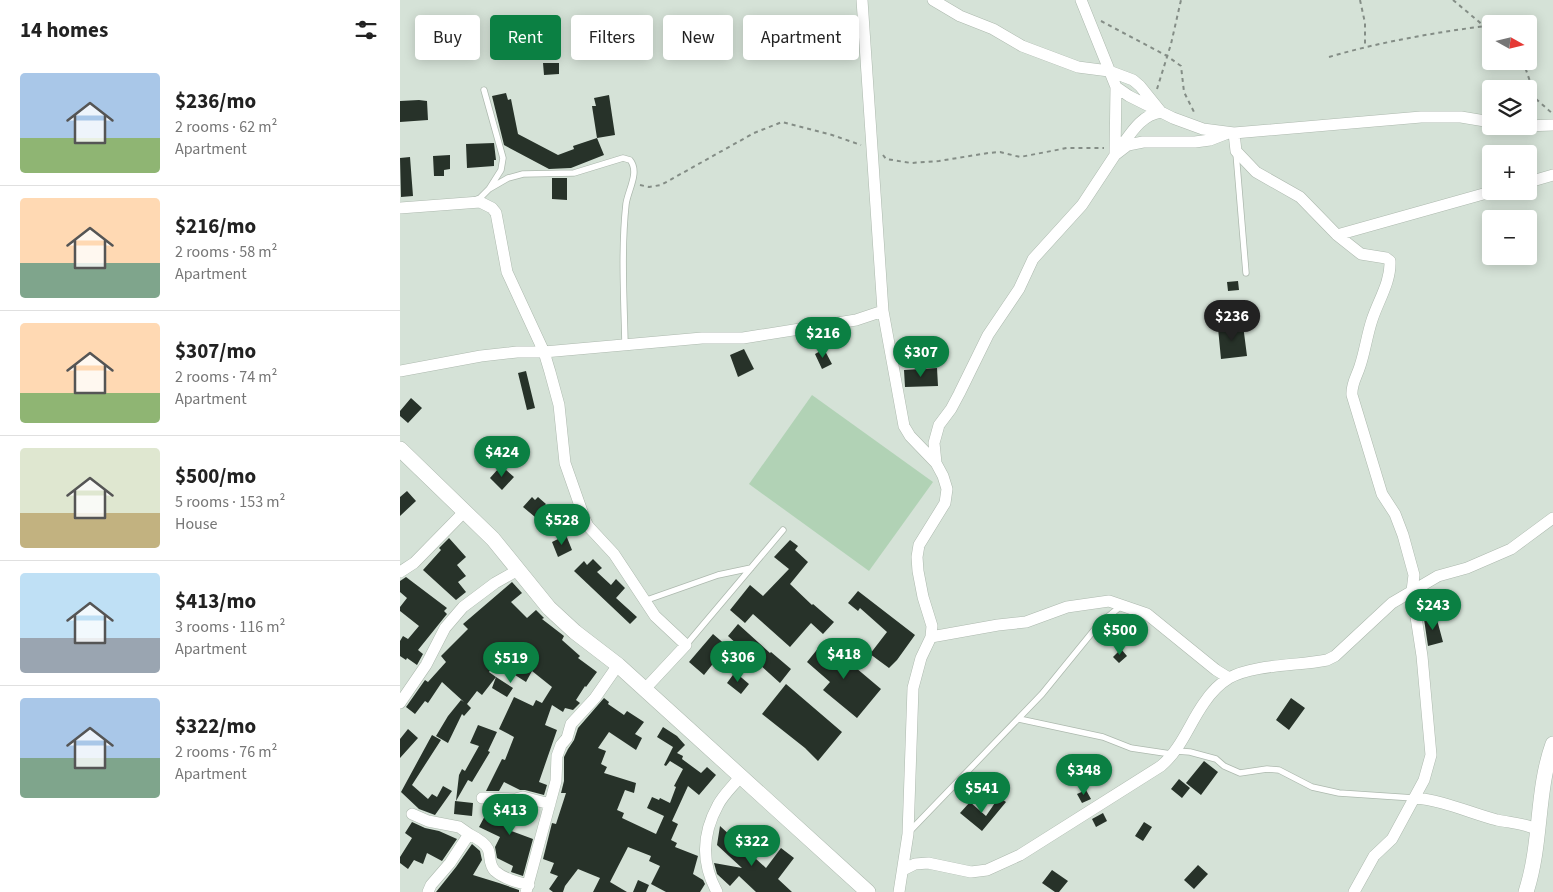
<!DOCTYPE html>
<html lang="en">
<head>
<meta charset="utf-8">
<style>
	:root { --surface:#fff; --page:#f6f6f6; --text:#222; --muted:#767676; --line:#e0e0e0; --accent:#0b8043 }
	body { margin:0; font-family:"Source Sans 3",sans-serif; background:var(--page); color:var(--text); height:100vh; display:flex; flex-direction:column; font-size:19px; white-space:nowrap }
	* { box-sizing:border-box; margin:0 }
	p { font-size:16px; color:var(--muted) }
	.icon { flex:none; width:28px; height:28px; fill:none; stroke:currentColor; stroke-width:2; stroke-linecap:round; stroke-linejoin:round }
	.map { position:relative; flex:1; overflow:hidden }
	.drawer { display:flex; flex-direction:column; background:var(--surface); width:400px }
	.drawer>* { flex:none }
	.guide { position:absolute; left:15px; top:15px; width:475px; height:45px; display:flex; gap:10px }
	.needle { width:32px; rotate:98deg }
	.fabs { position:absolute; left:1082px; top:15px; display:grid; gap:10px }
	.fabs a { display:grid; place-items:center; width:55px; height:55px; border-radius:5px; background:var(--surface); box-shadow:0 2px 12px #0003; font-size:25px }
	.price { position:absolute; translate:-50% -42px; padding:0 11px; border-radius:18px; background:var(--accent); color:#fff; font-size:16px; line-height:32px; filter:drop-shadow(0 1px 2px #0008) }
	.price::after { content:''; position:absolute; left:50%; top:30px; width:15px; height:11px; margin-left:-8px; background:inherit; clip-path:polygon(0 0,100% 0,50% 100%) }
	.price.current { background:#222; color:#fff }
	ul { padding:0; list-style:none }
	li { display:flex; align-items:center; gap:15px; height:125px; padding:0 20px }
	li+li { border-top:1px solid var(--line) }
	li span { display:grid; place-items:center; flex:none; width:140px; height:100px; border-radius:5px; color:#555 }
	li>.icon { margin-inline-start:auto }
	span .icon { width:60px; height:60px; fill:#fffc; stroke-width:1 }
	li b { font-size:21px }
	h2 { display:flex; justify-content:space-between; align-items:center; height:60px; padding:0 20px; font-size:21px }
	.chip { padding:0 18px; border-radius:5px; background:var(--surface); box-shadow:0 2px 12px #0003; font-size:18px; line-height:45px }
	.chip.current { background:var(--accent); color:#fff }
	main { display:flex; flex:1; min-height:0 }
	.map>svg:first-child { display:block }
	.green { fill:#b1d2b5 }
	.building { fill:#273229 }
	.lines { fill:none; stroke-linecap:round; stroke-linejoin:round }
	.lane-casing { stroke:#adb9ae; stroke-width:7 }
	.street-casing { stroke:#adb9ae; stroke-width:12 }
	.secondary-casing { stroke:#adb9ae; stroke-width:16 }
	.path { stroke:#848d86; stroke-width:2; stroke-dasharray:4 4; stroke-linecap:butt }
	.lane { stroke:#fff; stroke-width:5.5 }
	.street { stroke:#fff; stroke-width:11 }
	.secondary { stroke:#fff; stroke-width:15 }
</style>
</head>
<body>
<main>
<section class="drawer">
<h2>14 homes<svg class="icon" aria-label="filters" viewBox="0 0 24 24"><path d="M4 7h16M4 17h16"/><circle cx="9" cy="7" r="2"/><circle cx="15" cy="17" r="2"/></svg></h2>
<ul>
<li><span style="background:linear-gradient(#a9c7e8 65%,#8fb573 0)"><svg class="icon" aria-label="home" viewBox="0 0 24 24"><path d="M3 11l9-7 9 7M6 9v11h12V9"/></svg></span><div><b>$236/mo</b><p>2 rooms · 62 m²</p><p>Apartment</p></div></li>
<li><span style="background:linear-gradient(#ffd9b3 65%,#7fa58c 0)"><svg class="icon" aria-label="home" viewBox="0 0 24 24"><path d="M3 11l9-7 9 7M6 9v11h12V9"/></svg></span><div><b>$216/mo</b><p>2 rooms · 58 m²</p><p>Apartment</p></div></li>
<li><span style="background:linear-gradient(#ffd9b3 70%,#8fb573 0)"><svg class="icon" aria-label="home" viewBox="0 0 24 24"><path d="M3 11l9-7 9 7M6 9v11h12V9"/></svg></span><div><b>$307/mo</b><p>2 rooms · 74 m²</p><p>Apartment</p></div></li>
<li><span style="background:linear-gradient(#dfe7d0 65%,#c2b280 0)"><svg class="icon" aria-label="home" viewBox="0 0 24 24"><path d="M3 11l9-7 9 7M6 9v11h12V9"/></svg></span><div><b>$500/mo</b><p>5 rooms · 153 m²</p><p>House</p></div></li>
<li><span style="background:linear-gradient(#bfe0f5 65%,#9aa5b1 0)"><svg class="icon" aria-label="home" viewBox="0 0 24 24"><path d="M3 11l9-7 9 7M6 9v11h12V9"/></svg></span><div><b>$413/mo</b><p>3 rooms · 116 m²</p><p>Apartment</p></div></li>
<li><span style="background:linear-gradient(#a9c7e8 60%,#7fa58c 0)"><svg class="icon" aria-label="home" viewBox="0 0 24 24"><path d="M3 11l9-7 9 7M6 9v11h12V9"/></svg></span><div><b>$322/mo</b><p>2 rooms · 76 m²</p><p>Apartment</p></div></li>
</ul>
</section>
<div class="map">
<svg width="1153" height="892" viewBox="0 0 1153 892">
	<rect width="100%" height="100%" fill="#d5e2d7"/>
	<path class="green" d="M412,395L533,482L469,571L349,484Z"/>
	<path class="building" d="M143,63H159V74L144,75Z
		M106,93L108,100L111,99L118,134L158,155L174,149L173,146L197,138L192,106H196L194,98L209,95L215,135L197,138L204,155L171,168L149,169L104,145L92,96Z
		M19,100L27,101L28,120L0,122V101Z
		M94,143L96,160H94V166L67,168L66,144Z
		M50,155V169L44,170V176H34L33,156Z
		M10,157L13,196L1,197L0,158Z
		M152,178H167V200L152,199Z
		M838,281L839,290L828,291L827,282Z
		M843,325L847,356L821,359L818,328Z
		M344,349L354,369L338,377L330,355Z
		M424,349L432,364L422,369L415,354Z
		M537,368L538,386L505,387L504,370Z
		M126,371L135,408L127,410L118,373Z
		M11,398L22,408L8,423L0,416V411Z
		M98,469L102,472L105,469L114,477L102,490L90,478Z
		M7,491L16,501L0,516V497Z
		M132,497L135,500L138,497L146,504L135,517L123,507Z
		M166,535L172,550L158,557L152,542Z
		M49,538L66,557L57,565L66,576L58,582L66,592L56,600L23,570L41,550L39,548Z
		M390,540L398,546L395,550L408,562L390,584L412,605L413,604L434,622L423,634L411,623L390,647L353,614L345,623L330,610L350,585L363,596L389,569L374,557Z
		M193,559L202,568L197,572L211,585L216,579L225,588L216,598L237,617L230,624L174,571L184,561L187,565Z
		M6,577L47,608L44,611L47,614L18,650L23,654L17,665L7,658L6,660L0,656V641L3,636L8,639L19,626L0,611V607L7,598L0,592V581Z
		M112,582L122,593L111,602L127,618L136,610L144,618L142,619L164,636L162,640L180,656L178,658L197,672L186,687L185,686L176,700L180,703L173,710L165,708L163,712L152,705L145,725L157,730L139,782L147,785L144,795L125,790H120L104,782L99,791H86L102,759L105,760L114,737L99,729L114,697L133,706L136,700L142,703L152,687L132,671L126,682L115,675L129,653L113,642L109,647L106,644L94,660L96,662L89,672L96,677L82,695L77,691L67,704L71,708L64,716L62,714L48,743L36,736L48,716L61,700L64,702L42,682L28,703L25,701L15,714L6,707L25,680L28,682L46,662L41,656L68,629L63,624Z
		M458,591L515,635L497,660L489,668L470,654L487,632L460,608L458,611L448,603Z
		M1036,616L1043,642L1028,646L1024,619Z
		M338,624L370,653L371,652L391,669L380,683L328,636Z
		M313,634L327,646L304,675L289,662Z
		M424,641L481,689L457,718L423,690L430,682L407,662Z
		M721,649L727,656L719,663L713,657Z
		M335,672L349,684L341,694L327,683Z
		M96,677L113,688L107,697L92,688Z
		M386,684L442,732L418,761L405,748L362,714Z
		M204,698L209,702L208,704L224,715L227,711L244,722L235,734L242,738L236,750L209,732L198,748L206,751L201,764L207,767L204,773L236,783L234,793L225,790L217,810L224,813L222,818L256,834L264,816L247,808L252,797L259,800L260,798L270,803L276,787L274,786L283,769L270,761L266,766L264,765L273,747L257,737L263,727L277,736L285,745L277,753L283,756L282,759L301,773L307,767L316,775L299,795L288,786L272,821L278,824L271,840L277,843L275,847L298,856L293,874L303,880L305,884L300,892H266L251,884L260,866L249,861L251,856L228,847L210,882L227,892H193L200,878L178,869L165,886L163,892H153L149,889L158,876L150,873L154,863L143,859L152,823L156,824L166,793H161L164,781V757L168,749L174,740L178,728Z
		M891,698L905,708L889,730L876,720Z
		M78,725L97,732L88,751L90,752L72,782L68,780L56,801L59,775L62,769L65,771L79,746L70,743Z
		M8,729L18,738L0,758V739Z
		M32,735L41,740L12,785L28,799L32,794L37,797L43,786L52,791L35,815L19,809L1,792Z
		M804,761L818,772L801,795L786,783Z
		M779,779L790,788L782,798L771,789Z
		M686,790L691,799L682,803L677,794Z
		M599,797L606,802L582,831L560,813L570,802L586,816Z
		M55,801L73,803L72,816L54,814Z
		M123,805L137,808L133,821L114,814L106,829L133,839L123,876L111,872L113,866L97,858L95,847L100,837L79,827L87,812L91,814L96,806L121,809Z
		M703,813L707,821L696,827L692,819Z
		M12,822L25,828L39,831L57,839L42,861L27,853L23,864L14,860L8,869L0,863V857L12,838L5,833Z
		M744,822L752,827L743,841L735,836Z
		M320,826L366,868L381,848L394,858L378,879L392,892H356L339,876L330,886L317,874L314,863L342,868L317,845Z
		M72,844L80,851L82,860L73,875L99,883L119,890V892H36L56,867Z
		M798,865L808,874L794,889L784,880Z
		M652,870L668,881L659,892H655L642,883Z
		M238,880L249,885L246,892H233Z"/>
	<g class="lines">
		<defs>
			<path id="lane" d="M836,153L846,273
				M89,189L108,178L123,174L174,173L223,158L230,160C240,172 228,190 226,204C221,250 224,298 225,344
				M75,200L80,198L89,189L101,170L103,158L84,90
				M244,601L318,575L351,568
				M286,645L383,530
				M619,719L703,737L731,748L771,754
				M776,751L790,752L816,759L824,766L840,773L867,769L879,770L912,787L939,793L1014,798
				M509,832L642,694L699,624L721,606"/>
			<path id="street" d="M462,0L483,311L504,426L510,436L536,463L543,476L547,489L545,503L519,545L517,557L518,571L523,597L532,626L531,637L521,658L513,688L508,834L499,892
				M533,0L560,16L593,29L622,46L678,67L709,71L733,80L740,86L761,112C741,115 731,133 720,148
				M681,0L716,87L729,96L773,118L803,129L834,133L1021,117H1061L1091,122
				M1125,126L1153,125
				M834,133L836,151L856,172L900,197L937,235L961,254L986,258L990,261C991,282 978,301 972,320C967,335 965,351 960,366C957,376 951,384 952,395L982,494L995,514L1003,535L1014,575L1012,591L1022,656L1031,755L1024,780L992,839L974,856L954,892
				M715,155L716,87
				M1129,182L1153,175
				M0,208L80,202L92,208L96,213L107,272L144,352L150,372L159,405L165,463L185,520L188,526L214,554L255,616L286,645L244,690
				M937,235L1094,191
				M0,371L81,356L117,352H144L302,338H343L456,320L483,311
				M536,463L534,443L539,425L551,409L559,394L588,335L619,289L633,259L682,205L715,155L728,145L743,142H795L810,140L828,133
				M0,572L14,563L65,511
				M531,637L598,625L626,622L667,607L709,601L747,614L816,670L829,678
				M0,703L26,665L45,628L63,607L95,583L118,570
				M82,798L115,799L123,797L150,804
				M1014,798C1043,800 1070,813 1097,820C1111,823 1125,823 1138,830
				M12,814L28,821L59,827L69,834L50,863L31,885L28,892
				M69,834C75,837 85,842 88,849C91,855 88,864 95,871C104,879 117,882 129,885
				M503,870L515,864L528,863L571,872L587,870L620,855L761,766C782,748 789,724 804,703C810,694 819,684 829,678C854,664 898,666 927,660L935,656L992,603L1038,576L1067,568L1111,549L1153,518
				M126,892L156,781L157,756L161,745L167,738L171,724L195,698L218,665
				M317,892C301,863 302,834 318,805C323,795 333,786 340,777"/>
			<path id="secondary" d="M0,449L93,539L149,608L175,632L218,665L468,892
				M1126,892C1142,843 1136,791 1153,744"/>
		</defs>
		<use href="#lane" class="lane-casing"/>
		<use href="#street" class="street-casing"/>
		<use href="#secondary" class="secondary-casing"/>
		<path class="path" d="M960,0L965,23V47
			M1053,0L1084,26
			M701,21L767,56L781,66L784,92L795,114
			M929,57C980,42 1032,33 1085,26L1091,29
			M1123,61L1136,99L1153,114
			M757,89L771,44L781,0
			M483,155L486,159L511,163L539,161L588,153L600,152L620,157L667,148H704
			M240,185L249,187L261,185L354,133L382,122L432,135L461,145"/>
		<use href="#lane" class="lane"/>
		<use href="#street" class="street"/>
		<use href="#secondary" class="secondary"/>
	</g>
</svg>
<div class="fabs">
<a><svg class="needle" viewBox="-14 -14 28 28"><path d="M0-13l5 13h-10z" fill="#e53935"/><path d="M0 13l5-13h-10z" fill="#767676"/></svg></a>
<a><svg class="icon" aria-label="layers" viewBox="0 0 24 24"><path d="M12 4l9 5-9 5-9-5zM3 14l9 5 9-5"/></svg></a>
<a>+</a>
<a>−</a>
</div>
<b class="price current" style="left:832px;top:342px">$236</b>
<b class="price" style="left:423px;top:359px">$216</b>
<b class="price" style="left:521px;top:378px">$307</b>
<b class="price" style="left:102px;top:478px">$424</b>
<b class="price" style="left:162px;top:546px">$528</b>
<b class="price" style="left:1033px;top:631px">$243</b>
<b class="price" style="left:720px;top:656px">$500</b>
<b class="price" style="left:444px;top:680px">$418</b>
<b class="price" style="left:338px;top:683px">$306</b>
<b class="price" style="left:111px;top:684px">$519</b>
<b class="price" style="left:684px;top:796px">$348</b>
<b class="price" style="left:582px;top:814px">$541</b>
<b class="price" style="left:110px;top:836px">$413</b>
<b class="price" style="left:352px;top:867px">$322</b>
<div class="guide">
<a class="chip">Buy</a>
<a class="chip current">Rent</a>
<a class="chip">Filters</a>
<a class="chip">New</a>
<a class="chip">Apartment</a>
</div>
</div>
</main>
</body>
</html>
